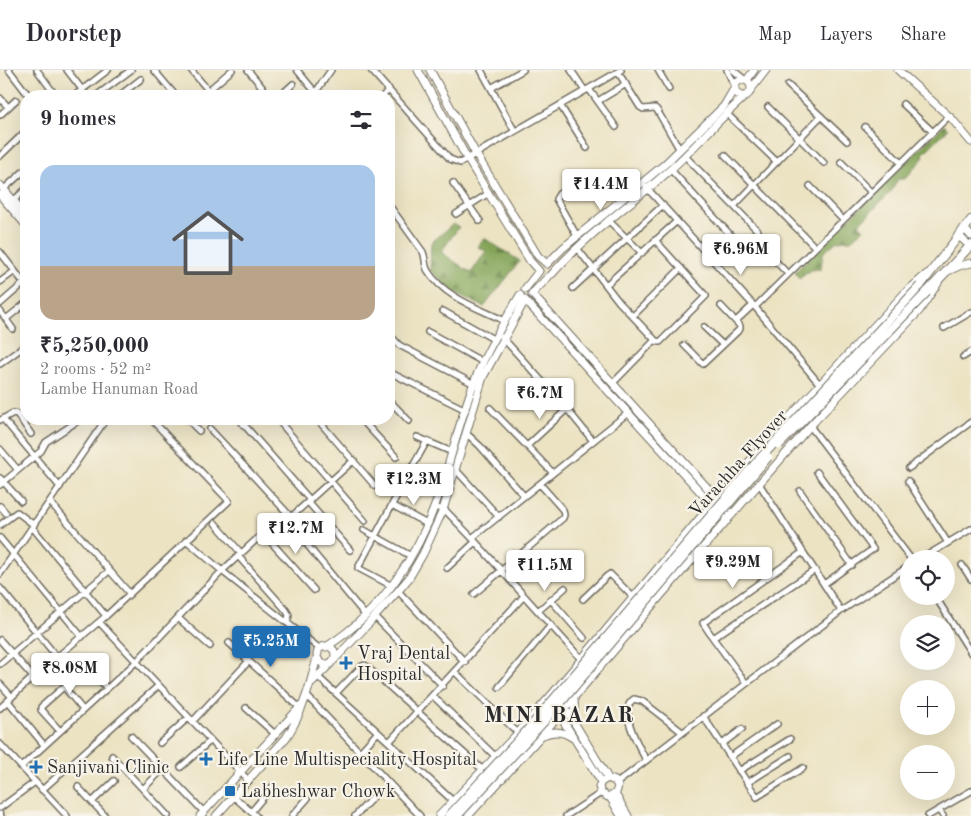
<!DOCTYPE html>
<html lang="en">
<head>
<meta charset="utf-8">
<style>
	:root { --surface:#fff; --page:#f7f7f7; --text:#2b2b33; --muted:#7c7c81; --line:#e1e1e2; --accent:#1f6fb2 }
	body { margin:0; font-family:"Old Standard TT",serif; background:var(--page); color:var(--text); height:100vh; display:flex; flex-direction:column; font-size:19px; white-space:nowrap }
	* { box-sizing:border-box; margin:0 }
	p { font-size:16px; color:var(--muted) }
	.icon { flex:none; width:28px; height:28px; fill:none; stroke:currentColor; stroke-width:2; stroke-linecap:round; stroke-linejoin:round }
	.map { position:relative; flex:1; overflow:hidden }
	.side { position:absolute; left:20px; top:20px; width:375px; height:335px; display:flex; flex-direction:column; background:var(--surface); border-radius:20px; box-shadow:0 5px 20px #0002 }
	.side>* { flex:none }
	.buttons { position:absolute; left:900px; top:480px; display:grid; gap:10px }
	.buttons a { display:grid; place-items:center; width:55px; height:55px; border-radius:50%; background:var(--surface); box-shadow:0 5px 20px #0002; font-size:25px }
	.price { position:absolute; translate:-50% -42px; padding:0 11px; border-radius:5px; background:#fff; color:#222; font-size:16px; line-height:32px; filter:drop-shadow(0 1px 2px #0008) }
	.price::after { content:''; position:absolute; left:50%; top:30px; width:15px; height:11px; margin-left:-8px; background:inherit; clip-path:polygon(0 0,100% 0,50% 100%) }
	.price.selected { background:var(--accent); color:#fff }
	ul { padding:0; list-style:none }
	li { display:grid; align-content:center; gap:10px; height:265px; padding:0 20px }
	li span { display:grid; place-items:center; height:155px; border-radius:15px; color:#555 }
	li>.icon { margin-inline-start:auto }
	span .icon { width:90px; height:90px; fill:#fffc; stroke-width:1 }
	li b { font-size:21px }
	h2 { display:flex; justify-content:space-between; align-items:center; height:60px; padding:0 20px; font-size:21px }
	header { display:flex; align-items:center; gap:30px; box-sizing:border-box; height:70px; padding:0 25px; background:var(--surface); border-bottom:1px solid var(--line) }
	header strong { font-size:24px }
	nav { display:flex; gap:28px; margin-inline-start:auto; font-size:18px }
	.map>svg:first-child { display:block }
	.forest { fill:url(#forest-firs); stroke:#586842 }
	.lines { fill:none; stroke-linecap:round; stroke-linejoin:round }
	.street-casing { stroke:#6f6b60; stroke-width:8 }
	.secondary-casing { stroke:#6f6b60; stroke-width:9 }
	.primary-casing { stroke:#6f6b60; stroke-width:10 }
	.street { stroke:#fff; stroke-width:5 }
	.secondary { stroke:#fff; stroke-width:7 }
	.primary { stroke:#fff; stroke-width:8 }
	.primary-bridge-casing { stroke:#6f6b60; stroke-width:10; stroke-linecap:butt }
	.primary-bridge { stroke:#fff; stroke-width:8 }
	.poi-dot { fill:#1f6fb2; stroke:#f7f3e8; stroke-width:2 }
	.labels { text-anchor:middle; stroke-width:4.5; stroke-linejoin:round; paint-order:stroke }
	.street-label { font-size:18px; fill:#2b2b2b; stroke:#f7f3e8 }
	.poi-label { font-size:18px; fill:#2b2b2b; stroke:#f7f3e8; text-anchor:start }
	.district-label { font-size:22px; font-weight:bold; letter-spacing:1px; fill:#2b2b2b; stroke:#f7f3e8 }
</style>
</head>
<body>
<header>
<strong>Doorstep</strong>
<nav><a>Map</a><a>Layers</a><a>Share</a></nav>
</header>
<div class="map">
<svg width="971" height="746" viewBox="0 0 971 746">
	<defs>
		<pattern id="forest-firs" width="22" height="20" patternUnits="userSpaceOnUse" patternTransform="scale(1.25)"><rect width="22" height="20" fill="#84a559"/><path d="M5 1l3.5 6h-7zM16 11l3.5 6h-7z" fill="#6c874a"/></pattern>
	</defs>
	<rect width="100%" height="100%" fill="#f7f3e8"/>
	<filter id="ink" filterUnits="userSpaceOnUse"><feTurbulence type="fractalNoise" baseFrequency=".02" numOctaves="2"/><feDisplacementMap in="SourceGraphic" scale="10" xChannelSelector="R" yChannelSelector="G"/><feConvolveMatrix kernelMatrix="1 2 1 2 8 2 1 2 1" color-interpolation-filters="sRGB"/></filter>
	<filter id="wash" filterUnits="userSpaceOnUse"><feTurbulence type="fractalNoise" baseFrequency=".0096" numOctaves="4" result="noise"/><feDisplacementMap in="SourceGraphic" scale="20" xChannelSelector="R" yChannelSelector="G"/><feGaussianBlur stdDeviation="1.12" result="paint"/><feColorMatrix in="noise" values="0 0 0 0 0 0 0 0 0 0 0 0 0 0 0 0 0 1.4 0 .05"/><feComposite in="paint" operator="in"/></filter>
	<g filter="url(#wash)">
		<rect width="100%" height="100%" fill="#ece3c3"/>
		<path class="forest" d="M944,55L948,59L923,84L924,87L905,109H898L891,122L859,154L864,159L851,170L837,171L823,183L821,199L811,200L799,209L795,202Z
			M453,154L459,157L441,182L471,203L486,181L478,177L484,168L520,191L484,237L452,221L430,200L431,173Z"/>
	</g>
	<g filter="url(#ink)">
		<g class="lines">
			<defs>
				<path id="street" d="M9,0L29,26
					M37,0L56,26
					M67,0L87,26
					M154,0L176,26
					M191,0L213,26
					M248,0L262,17
					M297,0L316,23
					M371,0L450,89L460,93L621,0
					M481,0L514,60
					M571,0L585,21
					M658,0L669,19
					M727,0L735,17
					M733,0L744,9
					M618,2L640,37L643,39L655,38L657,40L680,80
					M788,15L847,71
					M491,18L523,0
					M589,19L616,57
					M74,26L108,0
					M96,26L131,0
					M119,26L141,9
					M202,26L232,0
					M280,26L293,14
					M313,26L331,0
					M383,26L389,19
					M0,28L8,37
					M598,31L626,14
					M903,34L933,62
					M560,35L587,78
					M768,37L824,93
					M726,43L777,92
					M0,45L16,30
					M865,57L901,93
					M725,85L815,177
					M0,86L26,61
					M685,86L758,161
					M841,92L871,122
					M671,100L735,170
					M453,113L480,151
					M577,113L559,124L556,129L577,166
					M810,116L843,150
					M646,117L755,237L822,317
					M4,119L26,99
					M14,130L26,119
					M389,135L423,182C426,188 424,195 428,201C444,227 478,238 505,251
					M734,136L821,46
					M456,144L489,123
					M608,150L642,183
					M758,173L788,204
					M577,178L619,232L656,271L660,272L706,226L655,170
					M0,182L24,213L0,234
					M0,212L15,201
					M606,215L677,151
					M573,218L663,135
					M755,237L949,46
					M0,241L13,259
					M443,241L495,270
					M633,246L681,198
					M6,249L26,233
					M736,251L753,235
					M704,257L723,275
					M944,258L971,242
					M428,262L483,292
					M389,264L399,275L474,314
					M502,267L567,339L593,371
					M684,275L703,294L740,259V256L721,236
					M963,287L971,282
					M0,294L26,275
					M389,302L466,340
					M613,313L655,270
					M389,330L409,351
					M490,338L553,403
					M3,349L60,417
					M187,349L199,361
					M239,349L310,430
					M277,349L365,451
					M317,349L375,416
					M361,349L396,387
					M1,350L13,343L17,344L31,364
					M810,356L911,489
					M210,359L291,447
					M467,364L480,376L524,426
					M417,367L452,382
					M527,376L567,339
					M0,379L18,400
					M354,390L291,447L289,453L365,545
					M401,398L441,420
					M909,398L971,352
					M456,400L499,447
					M817,402L873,479L824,514
					M409,403L427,371
					M0,408L21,431
					M908,411L948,473
					M0,415L41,381L46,372L81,349
					M760,415L841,541
					M800,421L852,495
					M50,432L130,524
					M308,432L350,480
					M392,435L427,454
					M0,436L6,443
					M435,437L446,441L472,468L582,590
					M215,453L241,483
					M0,455L17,442L34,455
					M32,457L106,546
					M364,460L411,486
					M263,463L314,520
					M0,468L82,567
					M472,468L628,343
					M186,470L222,501L320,579
					M238,486L286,540L289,545L287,553
					M921,489L971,459
					M962,495L971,509
					M447,498L475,472
					M0,504L106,349
					M392,516L358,498L402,416
					M0,518L57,587
					M398,521L465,592
					M474,524L563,448L564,445L563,440L540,414
					M935,526L971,583
					M583,529L607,506L610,504L634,528
					M551,530L584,568
					M538,541L565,518
					M375,547L443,616
					M178,548L210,576
					M99,552L249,711
					M713,568L703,553L803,482
					M0,570L33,607
					M229,573L299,637
					M0,594L109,501
					M455,602L518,663
					M317,606L453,731
					M746,613L713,568L815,500
					M0,614L12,627
					M64,617L83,640
					M499,617L551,555
					M336,623L362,596L365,595L483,700
					M306,625L420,746
					M433,626L495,686
					M8,631L44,675
					M0,638L33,607L106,546L229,431L151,349
					M246,638L275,664
					M703,646L757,727L803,698
					M192,652L249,591
					M60,661L41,640V637L86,597L107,618
					M131,666L204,742
					M389,672L524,526
					M160,673L188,648
					M0,674L67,746
					M722,674L742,659
					M360,682L378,662
					M112,686L168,746
					M730,687L777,654
					M646,690C639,677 617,639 634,629L642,631L682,662
					M21,697L136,592L222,501L271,456
					M181,697L210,671
					M739,701L790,669
					M617,713L841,541L909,496
					M747,713L790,686
					M78,717L105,746
					M143,719L163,699
					M42,720L158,616
					M234,727L256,746
					M92,732L114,711
					M0,738L35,712
					M939,740L943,746
					M251,742L273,716
					M0,744L1,746
					M292,746L307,729
					M355,746L376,724
					M566,746L601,723
					M928,746L971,721"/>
				<path id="secondary" d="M418,0L468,90L530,191L539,201L525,219
					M430,0L476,84L538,186L547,194L563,178L665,94L724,36L735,17
					M898,0L952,49L971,72
					M735 18a8 8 0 1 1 16 0a8 8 0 1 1-16 0Z
					M747,10L754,0
					M752,18L766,0
					M0,115L26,145
					M0,125L26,155
					M964,158L971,166
					M958,165L971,177
					M948,201L959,196L971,193
					M552,204C587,164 630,135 670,100C697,76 719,48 747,25
					M548,207L532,224L732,445
					M317 585a9 9 0 1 1 18 0a9 9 0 1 1-18 0Z
					M326,577C382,542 420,483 440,421C453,383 462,341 477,305C488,277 505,251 520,225
					M333,591L371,551L398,521L409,508L423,484L443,440L483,307L525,230L727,451
					M312,612L331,593
					M574,628L575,652
					M564,636L608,708
					M557,641L599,708L601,712L599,717L601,723L608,727L616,723L618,716L615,711L608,708L601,712
					M543,665C554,660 563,661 573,668
					M615,724L628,746
					M610,727L621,746
					M200,746L300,637
					M216,746L286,668C303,643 311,612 318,583
					M439,746L518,663L554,622L711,435L763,376L904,224L927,204
					M468,746L541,666L662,524L810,356L919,241L938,213"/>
				<path id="primary" d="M920,216L971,150
					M927,222L971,175"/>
			</defs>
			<use href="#street" class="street-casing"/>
			<use href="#secondary" class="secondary-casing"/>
			<use href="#primary" class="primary-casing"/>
			<use href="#street" class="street"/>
			<use href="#secondary" class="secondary"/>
			<use href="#primary" class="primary"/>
			<defs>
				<path id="primary-bridge" d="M779,375L927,222
					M449,746L523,665L754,395L920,216
					M457,746L558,636L768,387"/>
			</defs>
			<use href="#primary-bridge" class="primary-bridge-casing"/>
			<use href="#primary-bridge" class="primary-bridge"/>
		</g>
	</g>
	<g class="poi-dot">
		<path d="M343.5 585.5h5v5h5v5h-5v5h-5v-5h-5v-5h5z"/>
		<path d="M203.5 681.5h5v5h5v5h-5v5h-5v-5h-5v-5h5z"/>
		<path d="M33.5 689.5h5v5h5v5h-5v5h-5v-5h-5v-5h5z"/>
		<rect x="224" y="715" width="12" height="12" rx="2.5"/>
	</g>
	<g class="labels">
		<g class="street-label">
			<text transform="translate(738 393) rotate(-48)" y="6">Varachha Flyover</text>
		</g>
		<g class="poi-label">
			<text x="357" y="589">Vraj Dental<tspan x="357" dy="21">Hospital</tspan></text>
			<text x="217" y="695">Life Line Multispeciality Hospital</text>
			<text x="47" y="703">Sanjivani Clinic</text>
			<text x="241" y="727">Labheshwar Chowk</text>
		</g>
		<g class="district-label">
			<text x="559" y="652">MINI BAZAR</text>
		</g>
	</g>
</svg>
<div class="buttons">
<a><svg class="icon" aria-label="locate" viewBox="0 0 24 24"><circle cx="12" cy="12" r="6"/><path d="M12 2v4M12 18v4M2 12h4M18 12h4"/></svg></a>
<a><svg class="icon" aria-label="layers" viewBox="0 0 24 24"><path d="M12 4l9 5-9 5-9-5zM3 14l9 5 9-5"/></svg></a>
<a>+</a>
<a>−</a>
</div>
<b class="price" style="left:601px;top:141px">₹14.4M</b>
<b class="price" style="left:741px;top:206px">₹6.96M</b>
<b class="price" style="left:540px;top:350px">₹6.7M</b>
<b class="price" style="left:414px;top:436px">₹12.3M</b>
<b class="price" style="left:296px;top:485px">₹12.7M</b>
<b class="price" style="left:733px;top:519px">₹9.29M</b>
<b class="price" style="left:545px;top:522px">₹11.5M</b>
<b class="price selected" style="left:271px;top:598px">₹5.25M</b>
<b class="price" style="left:70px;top:625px">₹8.08M</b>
<section class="side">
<h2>9 homes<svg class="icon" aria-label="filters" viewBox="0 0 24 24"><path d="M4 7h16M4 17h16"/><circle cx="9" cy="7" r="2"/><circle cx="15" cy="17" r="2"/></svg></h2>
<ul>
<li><span style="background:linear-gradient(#a9c7e8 65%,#b9a48a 0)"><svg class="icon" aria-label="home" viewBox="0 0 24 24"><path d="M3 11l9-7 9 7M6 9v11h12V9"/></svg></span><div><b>₹5,250,000</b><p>2 rooms · 52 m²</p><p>Lambe Hanuman Road</p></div></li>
</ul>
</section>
</div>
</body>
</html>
